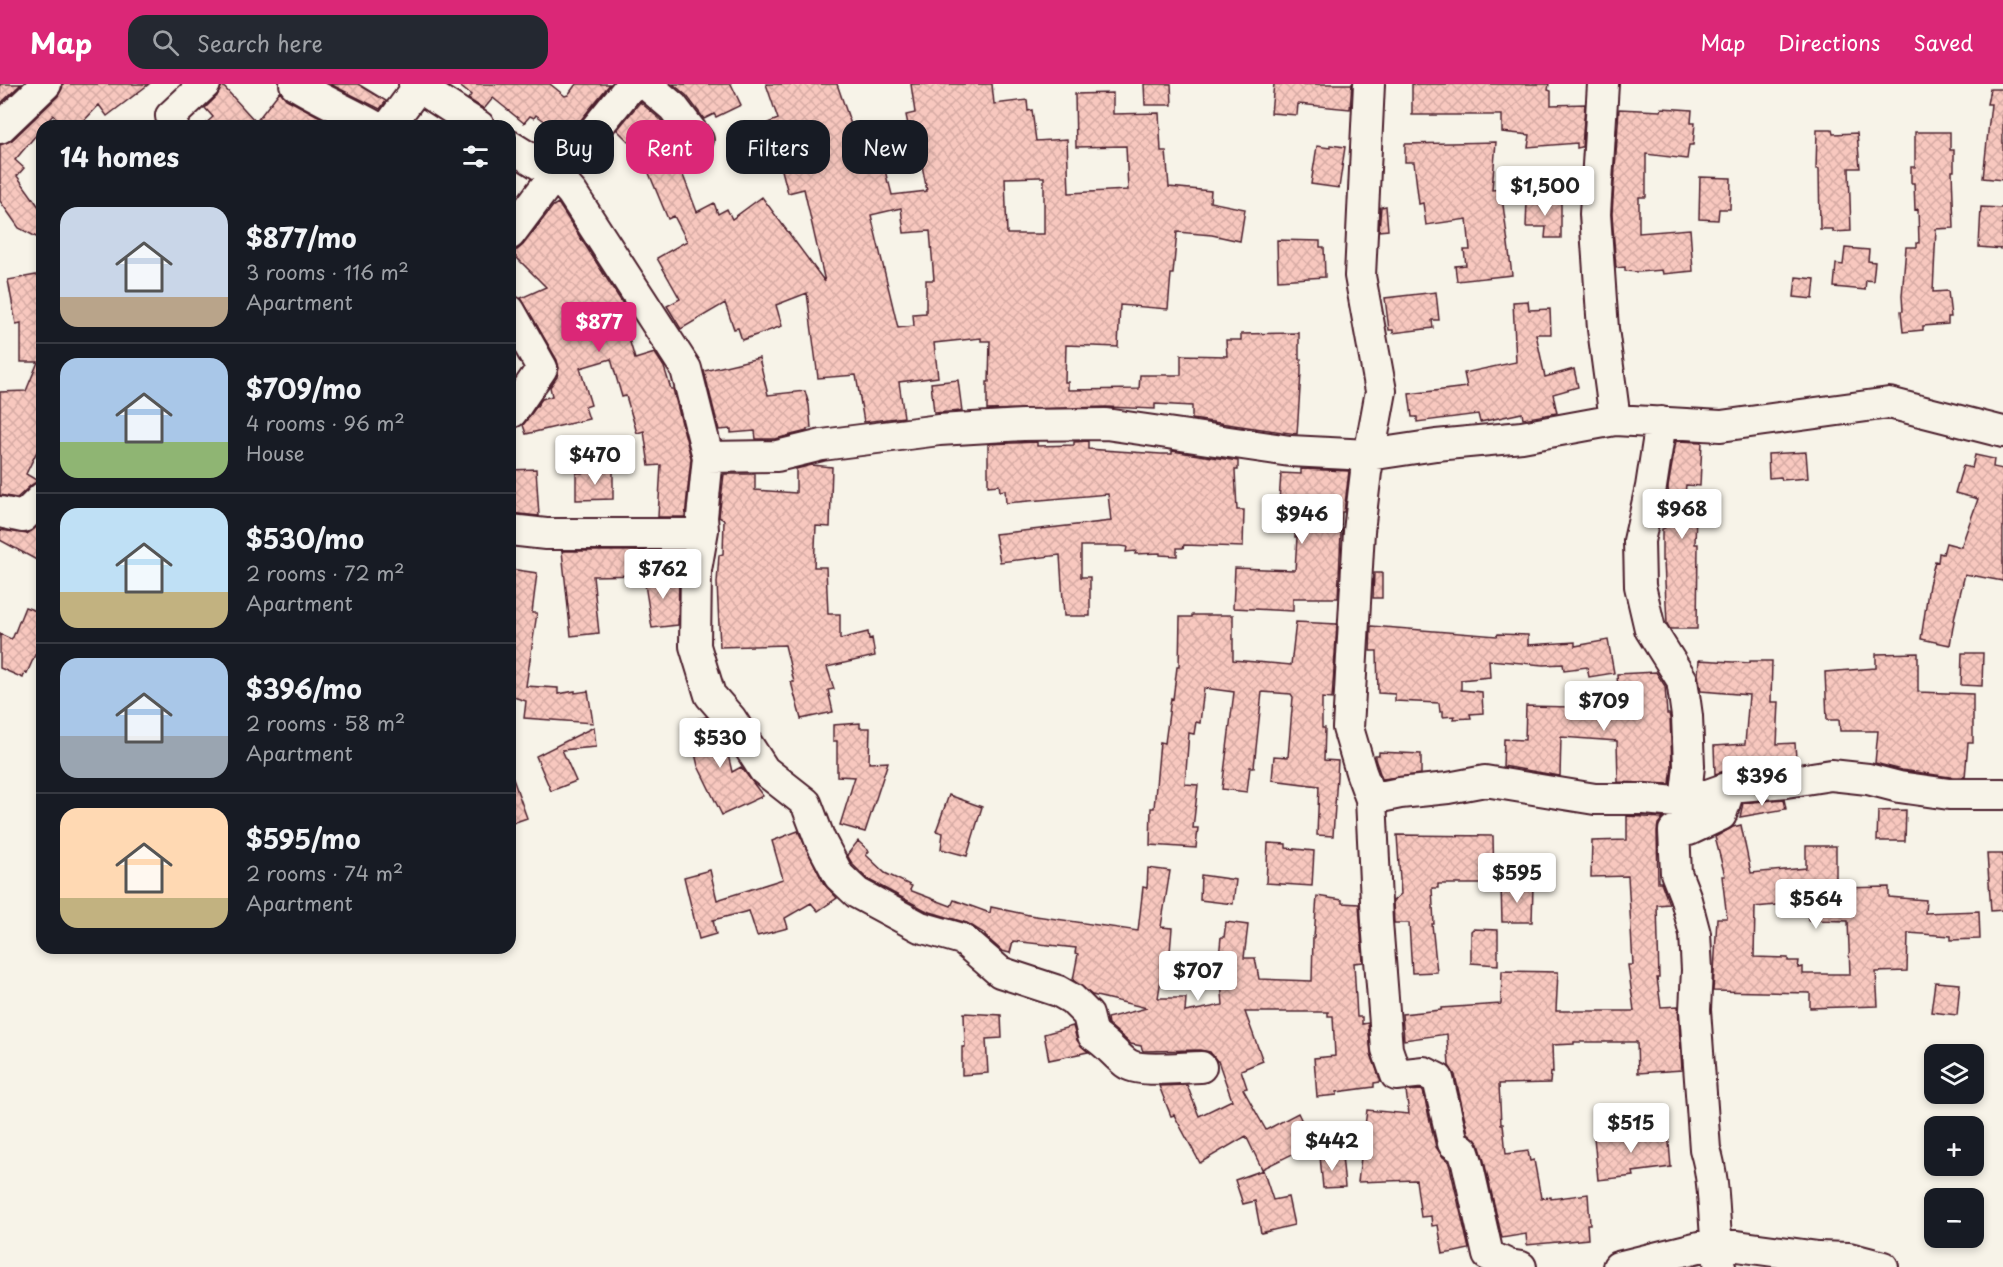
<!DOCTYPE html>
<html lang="en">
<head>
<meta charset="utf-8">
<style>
	:root { --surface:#171b24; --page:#242831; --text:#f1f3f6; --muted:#9ea1a6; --line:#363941; --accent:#db2777 }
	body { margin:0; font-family:"Playpen Sans",sans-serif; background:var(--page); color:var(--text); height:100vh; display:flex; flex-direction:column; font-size:22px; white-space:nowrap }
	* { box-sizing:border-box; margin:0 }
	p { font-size:20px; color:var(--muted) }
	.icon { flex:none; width:33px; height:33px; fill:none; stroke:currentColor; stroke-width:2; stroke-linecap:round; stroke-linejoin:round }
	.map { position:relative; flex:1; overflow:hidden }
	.side { position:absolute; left:36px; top:36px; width:480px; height:834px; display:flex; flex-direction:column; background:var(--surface); border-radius:18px; box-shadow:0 3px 9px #0003 }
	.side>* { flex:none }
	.banner { position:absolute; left:534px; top:36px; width:570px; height:54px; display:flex; gap:12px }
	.fabs { position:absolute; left:1924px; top:960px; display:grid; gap:12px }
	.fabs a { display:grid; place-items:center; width:60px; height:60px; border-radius:12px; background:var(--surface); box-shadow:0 3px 9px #0003; font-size:30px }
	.price { position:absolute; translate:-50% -51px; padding:0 14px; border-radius:6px; background:#fff; color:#222; font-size:20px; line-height:39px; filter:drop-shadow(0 2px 3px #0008) }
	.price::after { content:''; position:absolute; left:50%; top:36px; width:18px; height:14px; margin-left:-9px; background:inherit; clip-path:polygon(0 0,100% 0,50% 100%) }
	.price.on { background:var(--accent); color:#fff }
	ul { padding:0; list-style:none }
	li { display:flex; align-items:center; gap:18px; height:150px; padding:0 24px }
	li+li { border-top:2px solid var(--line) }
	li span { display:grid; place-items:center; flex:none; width:168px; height:120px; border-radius:18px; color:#555 }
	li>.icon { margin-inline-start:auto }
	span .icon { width:72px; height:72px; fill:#fffc; stroke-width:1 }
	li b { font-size:26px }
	h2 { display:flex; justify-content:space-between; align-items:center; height:72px; padding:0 24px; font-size:26px }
	.chip { padding:0 21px; border-radius:18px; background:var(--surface); box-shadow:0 3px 9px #0003; font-size:21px; line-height:54px }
	.chip.on { background:var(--accent); color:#fff }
	header { display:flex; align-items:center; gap:36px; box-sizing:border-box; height:84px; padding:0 30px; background:var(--accent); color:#fff }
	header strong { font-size:28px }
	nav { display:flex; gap:33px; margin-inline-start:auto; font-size:21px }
	.search { width:420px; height:54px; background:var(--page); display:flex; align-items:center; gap:15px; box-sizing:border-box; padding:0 21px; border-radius:18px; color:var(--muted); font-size:22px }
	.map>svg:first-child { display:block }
	.building { fill:url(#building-cross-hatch); stroke:#4a1f2b; stroke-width:1.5; fill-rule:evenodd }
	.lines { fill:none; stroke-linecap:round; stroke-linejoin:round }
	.minor-casing { stroke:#4a1f2b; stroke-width:34 }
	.minor { stroke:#f7f3e8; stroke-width:30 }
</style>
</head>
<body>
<header>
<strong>Map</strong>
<div class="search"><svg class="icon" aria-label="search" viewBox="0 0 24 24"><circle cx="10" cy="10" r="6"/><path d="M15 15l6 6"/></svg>Search here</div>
<nav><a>Map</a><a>Directions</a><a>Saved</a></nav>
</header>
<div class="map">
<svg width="2003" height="1183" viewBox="0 0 2003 1183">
	<defs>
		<pattern id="building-cross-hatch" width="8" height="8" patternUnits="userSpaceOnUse" patternTransform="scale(1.5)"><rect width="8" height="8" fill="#f8c8bf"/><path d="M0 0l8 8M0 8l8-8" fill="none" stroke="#d6aba4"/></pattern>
	</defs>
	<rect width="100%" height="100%" fill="#f7f3e8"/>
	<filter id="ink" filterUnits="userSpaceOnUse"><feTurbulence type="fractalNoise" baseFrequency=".0167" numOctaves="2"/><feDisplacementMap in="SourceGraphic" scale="12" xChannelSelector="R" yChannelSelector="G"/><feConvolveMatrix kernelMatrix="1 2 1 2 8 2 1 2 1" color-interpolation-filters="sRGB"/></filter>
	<g filter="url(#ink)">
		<path class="building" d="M0,0H21L0,20Z
			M63,0H149L107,32L99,21L79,42H65L53,31L15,76L24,84L17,92L42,127V156L19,144L0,117V61L12,56L58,12L62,5Z
			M330,0H358L386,17L380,25Z
			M457,0H550L565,12L568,11L576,0H610L567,53L536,31L534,34L530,32L524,39L493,14L484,25L468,15L471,11Z
			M673,0H731L741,21L716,33L714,30L704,35L687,12Z
			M766,0H837L855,52L876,47L888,99H889L892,111L927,107L921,76H919L916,59L912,60L906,31L915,29L911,0H992L994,20L1027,16L1028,27L1032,26L1036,57L1067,55L1069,109L1128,106L1126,62L1076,63L1075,10L1113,9V30L1159,29L1161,67H1166L1169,103L1211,107L1210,118L1245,125L1240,157L1212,151L1177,148L1173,190H1171L1168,225L1120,221L1118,263L1066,261L1065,298H1068V306L1139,305L1140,291H1181V271L1227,272L1226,256H1241V250L1299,249V275H1301V289L1297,350L1192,335V322L1155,320V325L1106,323L987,326V298H989L990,257H981V254L934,259L938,293L899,298L904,333L864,338L856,291L818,294L807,209L776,221L782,242L742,256L738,244L734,245L725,219L681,245L667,222L680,215L657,174L687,157L674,132L668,135L641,70L617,46L640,18L660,35L685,67L691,72L697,73L698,79L681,86L697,128L714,119L718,130L727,125L732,135L762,113L825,198L804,105L788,109L779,75L781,74L768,39L778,35ZM1039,93H1044V150H1007L1005,94ZM901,124L904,149L930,147L934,196H926V229L913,230L914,242L898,244L871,131Z
			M1144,0H1171L1172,21H1145Z
			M1274,0H1352L1350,25L1298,20L1297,31L1271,29Z
			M1412,0H1549L1548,6L1551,7V21L1585,20L1582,63L1577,64V59L1528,63L1530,51L1502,48V31H1412Z
			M222,1L256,38L280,7L286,15L337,42H203L213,33L205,24L217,12Z
			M1990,5H2003V96L1983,94L1991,20H1987Z
			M1662,24L1692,26L1691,39H1695L1693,61H1689L1687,75L1646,70V113H1639V149L1690,145L1693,187L1663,190L1662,186L1639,188L1625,187V183L1616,184L1612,130L1619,25L1661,27Z
			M1817,46H1832L1833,50L1857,49L1860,84H1849L1851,147L1833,148V145H1820L1819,85H1816Z
			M1915,48H1950V66H1954V87H1952L1954,144L1936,145L1933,208L1948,207L1951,233H1948V240L1923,242V246L1903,248L1901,227H1903L1902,212L1906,163H1917V159H1919L1918,125L1915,126L1914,99H1911V83H1915Z
			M1496,58L1492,106L1501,105L1512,191L1457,197L1455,182L1466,181L1464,166H1470L1467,135L1426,141L1423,119L1419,120L1414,78H1405V60Z
			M1330,61L1345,63L1339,104L1311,100L1317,62L1330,64Z
			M1700,93L1731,94L1730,125H1719L1718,136L1699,135Z
			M1527,116H1561V154H1545L1546,143H1526Z
			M558,119L625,223L620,225L635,275L655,269L664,283L671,305H673L691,374L685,433H658L661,381L649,382L644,347L637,349L626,312L622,313L611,275L580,284L591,321L585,323L589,335L526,350L523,341L542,315L552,312L550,303L557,293L559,284L557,276L521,214L546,203L510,167L517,166L523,161L553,122Z
			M1386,122L1388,146L1379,147L1381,123Z
			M1981,123L2003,124L2002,165L1979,163Z
			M1277,156L1320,157V163H1324L1325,193L1278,196Z
			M1845,164L1869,166L1868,177L1875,178L1873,197L1866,196L1865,206L1834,203L1836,180L1843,181Z
			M42,190V357L26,390L38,397L30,402L17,414L0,411V308L26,307L38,278H21V239L16,240L8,196Z
			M1796,193L1815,195L1813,215L1794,213Z
			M1436,208L1439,236H1432L1433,244L1393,249V246H1389L1385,214Z
			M1528,217L1529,226L1550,225L1551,250H1536L1545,293L1574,285L1578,303L1553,310L1557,329L1523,335L1522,329L1480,338L1478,330L1417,338V333H1412L1409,310L1467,303L1464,289L1516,278L1513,218Z
			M759,274L768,311L805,307L809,321L811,344L807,345V347L775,355H756L755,347L731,349V345L719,346L704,287Z
			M958,296L962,327L934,329L931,299Z
			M1088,357V365L1161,370H1172V367L1238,377V386H1235L1237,426H1244L1243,463L1184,461L1183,464H1177V472L1160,471V469L1135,470L1136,467L1126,468L1127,463L1120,462H1081V493H1090V532H1064L1060,471L1000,478L995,450L1111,437L1108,410L1006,419L1005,406L1000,407L999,401L988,402V360L1037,358V362L1074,361V358Z
			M1676,357L1702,358L1700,402L1686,401L1683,431H1696L1695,460H1698L1697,545H1670L1667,540L1664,477H1662V445L1665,444L1666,435H1670L1668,403Z
			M1806,368L1808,394L1782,396L1781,393L1769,394L1768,370Z
			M1975,371L1994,375L1993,383L2003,385V497L1965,490L1955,531L1950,561L1921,555L1929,501L1935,477L1938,478L1939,469L1943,470L1946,459L1961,463L1978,415L1955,409L1963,382L1972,384Z
			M812,381L832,383L830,443L816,442L814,483H826L828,530H840V555L868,548L869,555L872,554L875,572L827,583L834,605L828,606L833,628L801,635L791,598H794L785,561L720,563L717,499L719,471L723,470L724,436L719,433L724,390H755V406L796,409V385Z
			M536,385L539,432L510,429V386Z
			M1301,385L1349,387L1344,428H1342L1338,514H1293V527L1233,524L1235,484L1295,486L1297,453H1295L1296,420L1279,418L1281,389L1301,390Z
			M613,387V415L576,416V389Z
			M39,441L42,443V479L0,456V446L27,450Z
			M562,467H645V491L593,492L599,549L571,552Z
			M510,485L537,489L532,529H537L526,602L558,604V610L575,607V609L588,607L593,639L524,634L526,617L510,612Z
			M1374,489H1382V514H1373Z
			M677,491L679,493L678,541L652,544L644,494Z
			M25,523L42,529V555L27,589L25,588L23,594L0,584V550L11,555L13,553Z
			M1192,531H1233V576L1291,581L1296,538L1337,540L1332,615L1322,614V644H1325L1324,676L1338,677L1333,752L1317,751L1319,702L1272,696L1274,672L1288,673L1293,613L1291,610L1262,608L1254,683H1250L1247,708L1222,705L1234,608L1204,604L1200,639L1196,638L1194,650L1189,649L1185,700L1198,701L1193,744H1198L1196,764L1150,761L1151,724H1154L1160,658L1165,659L1171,614L1173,615L1177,583H1179L1180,533H1192Z
			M1371,542L1497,552L1498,550L1528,551V561L1575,558V562L1608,556L1614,589L1589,593L1587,583L1564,586L1563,580L1543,581L1489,576L1490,593L1461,596V606L1482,608L1483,629L1470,630L1471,634L1453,635L1454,632L1443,633V627L1440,628L1439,619L1395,617V610L1378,609L1377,567H1370Z
			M1918,569V608L1973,610V659H1968L1965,693H1950L1902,686L1875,679L1878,647H1840L1839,636H1827L1825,588L1876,584V570Z
			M1962,569H1983L1982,602L1961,601Z
			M1699,576L1750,579V577H1772L1771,618H1779L1777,660L1795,659L1796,675H1791V680L1728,686L1715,690L1714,662L1745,660L1749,611L1701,607L1698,591Z
			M1656,588L1665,602L1667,630H1669L1670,634L1672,681L1670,700L1618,698L1617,657L1561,653L1560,692L1503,682L1504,655L1525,656L1526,622L1619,624L1617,590Z
			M706,633L725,657L732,688L741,683L763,712L722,731L698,682L690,649L693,648L689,636Z
			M860,639V644H870L869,679L888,678L865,748L840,741L855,693L837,692V657H833V641Z
			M594,643L596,663L562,666L576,697L551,707L536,672Z
			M1379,668L1421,670V690L1382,695L1375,675V671H1379Z
			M512,692L527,734L510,740V693Z
			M949,711L982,723L967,772L941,765L943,749L936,747Z
			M1784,715L1786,725L1740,733L1743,719Z
			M1906,726L1905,757H1877L1878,727Z
			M1627,732L1663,734L1658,740L1657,748L1658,798H1661L1669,820L1657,821L1659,894H1657L1661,923L1678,922L1682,986L1638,989L1637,958H1574V960L1552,961L1553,989L1551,988L1550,999L1499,1000L1501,1040H1503L1506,1070L1528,1067L1530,1077L1534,1076L1541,1114L1551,1113V1115L1588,1110L1590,1140H1587L1588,1155L1527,1161L1526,1150L1502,1154L1483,1073L1479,1060L1468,1049L1455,991L1449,982L1447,950L1404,956L1402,930L1441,926V924L1501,920L1502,887L1558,888L1556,927H1634L1628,881H1633L1628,792L1591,793L1592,757L1627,756Z
			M1741,741L1751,789L1806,784V762H1836V804L1889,803V813L1926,816L1925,829L1979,827L1980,855L1951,856V852L1908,849L1907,887L1876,888L1878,922L1810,924V909L1713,907L1717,834H1727L1722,792H1725L1715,753L1733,743ZM1807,818L1808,836L1848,837L1850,890H1803V883L1798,884L1799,877H1788V874L1754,873L1755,823Z
			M798,747L824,800L837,814L818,827L811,819L785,834L788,844L757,852L749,827L713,836L716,850L699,855L684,793L710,786L717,816L783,795L772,757Z
			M1397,751L1493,752L1494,800H1438V804H1432L1434,840H1432L1437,888L1412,889L1409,839H1394L1393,817L1401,810Z
			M858,757L869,767L866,771L885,789L912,802L910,806L912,807L951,822L954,816L990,829L991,823L1029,831L1138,847L1143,803L1147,804L1148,784L1170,787L1161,843L1172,844L1170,868L1169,876H1164L1158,914H1186L1185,928L1223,921L1219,874L1221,853H1224L1226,838L1248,841L1244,874H1255L1259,895L1312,897L1313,853H1314L1317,812L1342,816V819L1359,820L1363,878L1354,879L1357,933H1362V940L1368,939L1371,970L1381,998L1374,999V1003L1337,1008V1011L1317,1013L1314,974L1335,972L1333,932H1328V928H1245L1263,977L1241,986L1247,1004L1243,1005L1266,1046L1298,1029L1313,1060L1262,1085L1246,1052L1200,1079L1174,1031L1171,1032L1159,1002L1187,1001L1199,1032L1232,1016L1218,977H1217L1210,968L1200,966L1143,967L1141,962L1131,960L1108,940L1107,934L1147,924L1092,911L1073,896L1078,870L1075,869L1076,864L1013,857L1010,869L1002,867L985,852V850L967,839L927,827L867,795L853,781L847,771Z
			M1268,759L1286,760V764L1314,767L1312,802L1266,799Z
			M1987,770H2003V826L1991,827Z
			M1201,791L1236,796L1233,820L1200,816Z
			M1501,801L1533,802L1532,838H1502Z
			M1473,845L1498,846V881L1471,879V847Z
			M1935,898L1960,900L1957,931L1931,928Z
			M964,929L1001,931L1002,954L986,955L988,989L962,991V963H965Z
			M1073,942L1077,956L1088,968L1049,976L1044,950Z
			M1421,1006L1423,1007L1436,1063L1443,1073L1448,1077L1450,1083L1469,1165L1455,1168L1443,1170L1438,1141L1432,1142L1431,1132L1421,1133L1416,1096L1358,1098L1367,1026L1409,1030L1406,1007Z
			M1668,1047L1671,1083L1633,1088L1634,1092L1598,1096L1594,1053L1630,1049V1052Z
			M1342,1071L1345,1103L1323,1104L1320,1072Z
			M1263,1086L1273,1116L1288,1113L1294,1141L1261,1149L1255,1117L1243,1120L1235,1096Z"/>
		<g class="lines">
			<defs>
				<path id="minor" d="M295,0C321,16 348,27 374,42
					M414,0L479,42
					M646,0L673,23L698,56
					M1369,0L1360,192L1381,307L1366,388L1359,447L1348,644L1361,688L1371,715L1377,838L1387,965L1396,991L1424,988L1438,995L1453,1059L1463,1066L1467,1078L1488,1171L1509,1181L1521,1183
					M1603,0L1595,130L1603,245L1615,336
					M173,42L171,32L205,0
					M389,42L418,3
					M0,44L46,0
					M510,62L555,90L572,109L686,285L708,373L777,372L822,361L939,346L1023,341L1106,340L1290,367L1369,371L1436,361L1522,353L1615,336L1721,342L1889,319L2003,348
					M510,150L555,90L564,84L632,0
					M510,227L542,284L512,328
					M1661,338L1651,403L1639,457L1640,502L1650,545L1682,596L1687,632L1689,682L1685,719
					M708,373L702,433L703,446L696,486L695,562L710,611L731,635L764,686L806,719L820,756L839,792L857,809L920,843L962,855L1000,888L1058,907L1072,915L1088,931L1093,951C1108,960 1113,969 1126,979C1139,989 1182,983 1201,983
					M0,428L23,433L42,414
					M510,446L546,450H698L703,446
					M1371,715L1400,709L1448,704L1485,697L1595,715H1645L1685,719L1730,703L1786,698L1831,691L1868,695L1899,703L1949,710H2003
					M1618,1183L1715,1159L1818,1173L1849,1174L1883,1183
					M1720,1183C1712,1144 1717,1103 1705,1065L1695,926L1697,886L1695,850L1685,812L1676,789L1674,747L1689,746L1721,731L1730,703"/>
			</defs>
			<use href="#minor" class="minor-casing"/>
			<use href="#minor" class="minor"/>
		</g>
	</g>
</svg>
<div class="fabs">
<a><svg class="icon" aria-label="layers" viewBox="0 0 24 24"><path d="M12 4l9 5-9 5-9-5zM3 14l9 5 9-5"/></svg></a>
<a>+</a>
<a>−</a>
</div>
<b class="price" style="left:1545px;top:133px">$1,500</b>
<b class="price on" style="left:599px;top:269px">$877</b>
<b class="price" style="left:595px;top:402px">$470</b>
<b class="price" style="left:1682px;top:456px">$968</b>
<b class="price" style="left:1302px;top:461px">$946</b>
<b class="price" style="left:663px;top:516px">$762</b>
<b class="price" style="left:1604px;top:648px">$709</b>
<b class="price" style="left:720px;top:685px">$530</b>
<b class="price" style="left:1762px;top:723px">$396</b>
<b class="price" style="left:1517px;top:820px">$595</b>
<b class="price" style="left:1816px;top:846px">$564</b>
<b class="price" style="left:1198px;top:918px">$707</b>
<b class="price" style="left:1631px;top:1070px">$515</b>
<b class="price" style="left:1332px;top:1088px">$442</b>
<div class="banner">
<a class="chip">Buy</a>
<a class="chip on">Rent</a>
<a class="chip">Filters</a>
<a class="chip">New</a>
</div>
<section class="side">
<h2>14 homes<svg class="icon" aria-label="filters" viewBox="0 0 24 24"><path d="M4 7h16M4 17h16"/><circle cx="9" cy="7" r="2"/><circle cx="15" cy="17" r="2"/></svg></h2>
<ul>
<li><span style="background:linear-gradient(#c9d6e8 75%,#b9a48a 0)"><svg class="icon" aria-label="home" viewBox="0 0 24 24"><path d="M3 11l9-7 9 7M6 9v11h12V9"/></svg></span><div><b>$877/mo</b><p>3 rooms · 116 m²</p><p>Apartment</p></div></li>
<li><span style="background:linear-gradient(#a9c7e8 70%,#8fb573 0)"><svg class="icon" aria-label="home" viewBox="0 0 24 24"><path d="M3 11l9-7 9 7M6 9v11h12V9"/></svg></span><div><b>$709/mo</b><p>4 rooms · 96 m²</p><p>House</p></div></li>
<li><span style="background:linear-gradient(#bfe0f5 70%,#c2b280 0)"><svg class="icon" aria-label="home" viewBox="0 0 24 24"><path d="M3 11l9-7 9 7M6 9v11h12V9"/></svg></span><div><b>$530/mo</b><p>2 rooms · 72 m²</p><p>Apartment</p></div></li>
<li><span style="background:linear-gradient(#a9c7e8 65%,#9aa5b1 0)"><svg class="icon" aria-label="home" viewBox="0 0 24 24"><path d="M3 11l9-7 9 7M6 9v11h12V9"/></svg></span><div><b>$396/mo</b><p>2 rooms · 58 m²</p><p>Apartment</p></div></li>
<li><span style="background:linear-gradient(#ffd9b3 75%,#c2b280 0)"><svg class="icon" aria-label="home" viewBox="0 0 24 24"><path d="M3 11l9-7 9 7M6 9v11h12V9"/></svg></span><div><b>$595/mo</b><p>2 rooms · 74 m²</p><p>Apartment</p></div></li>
</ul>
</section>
</div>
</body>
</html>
